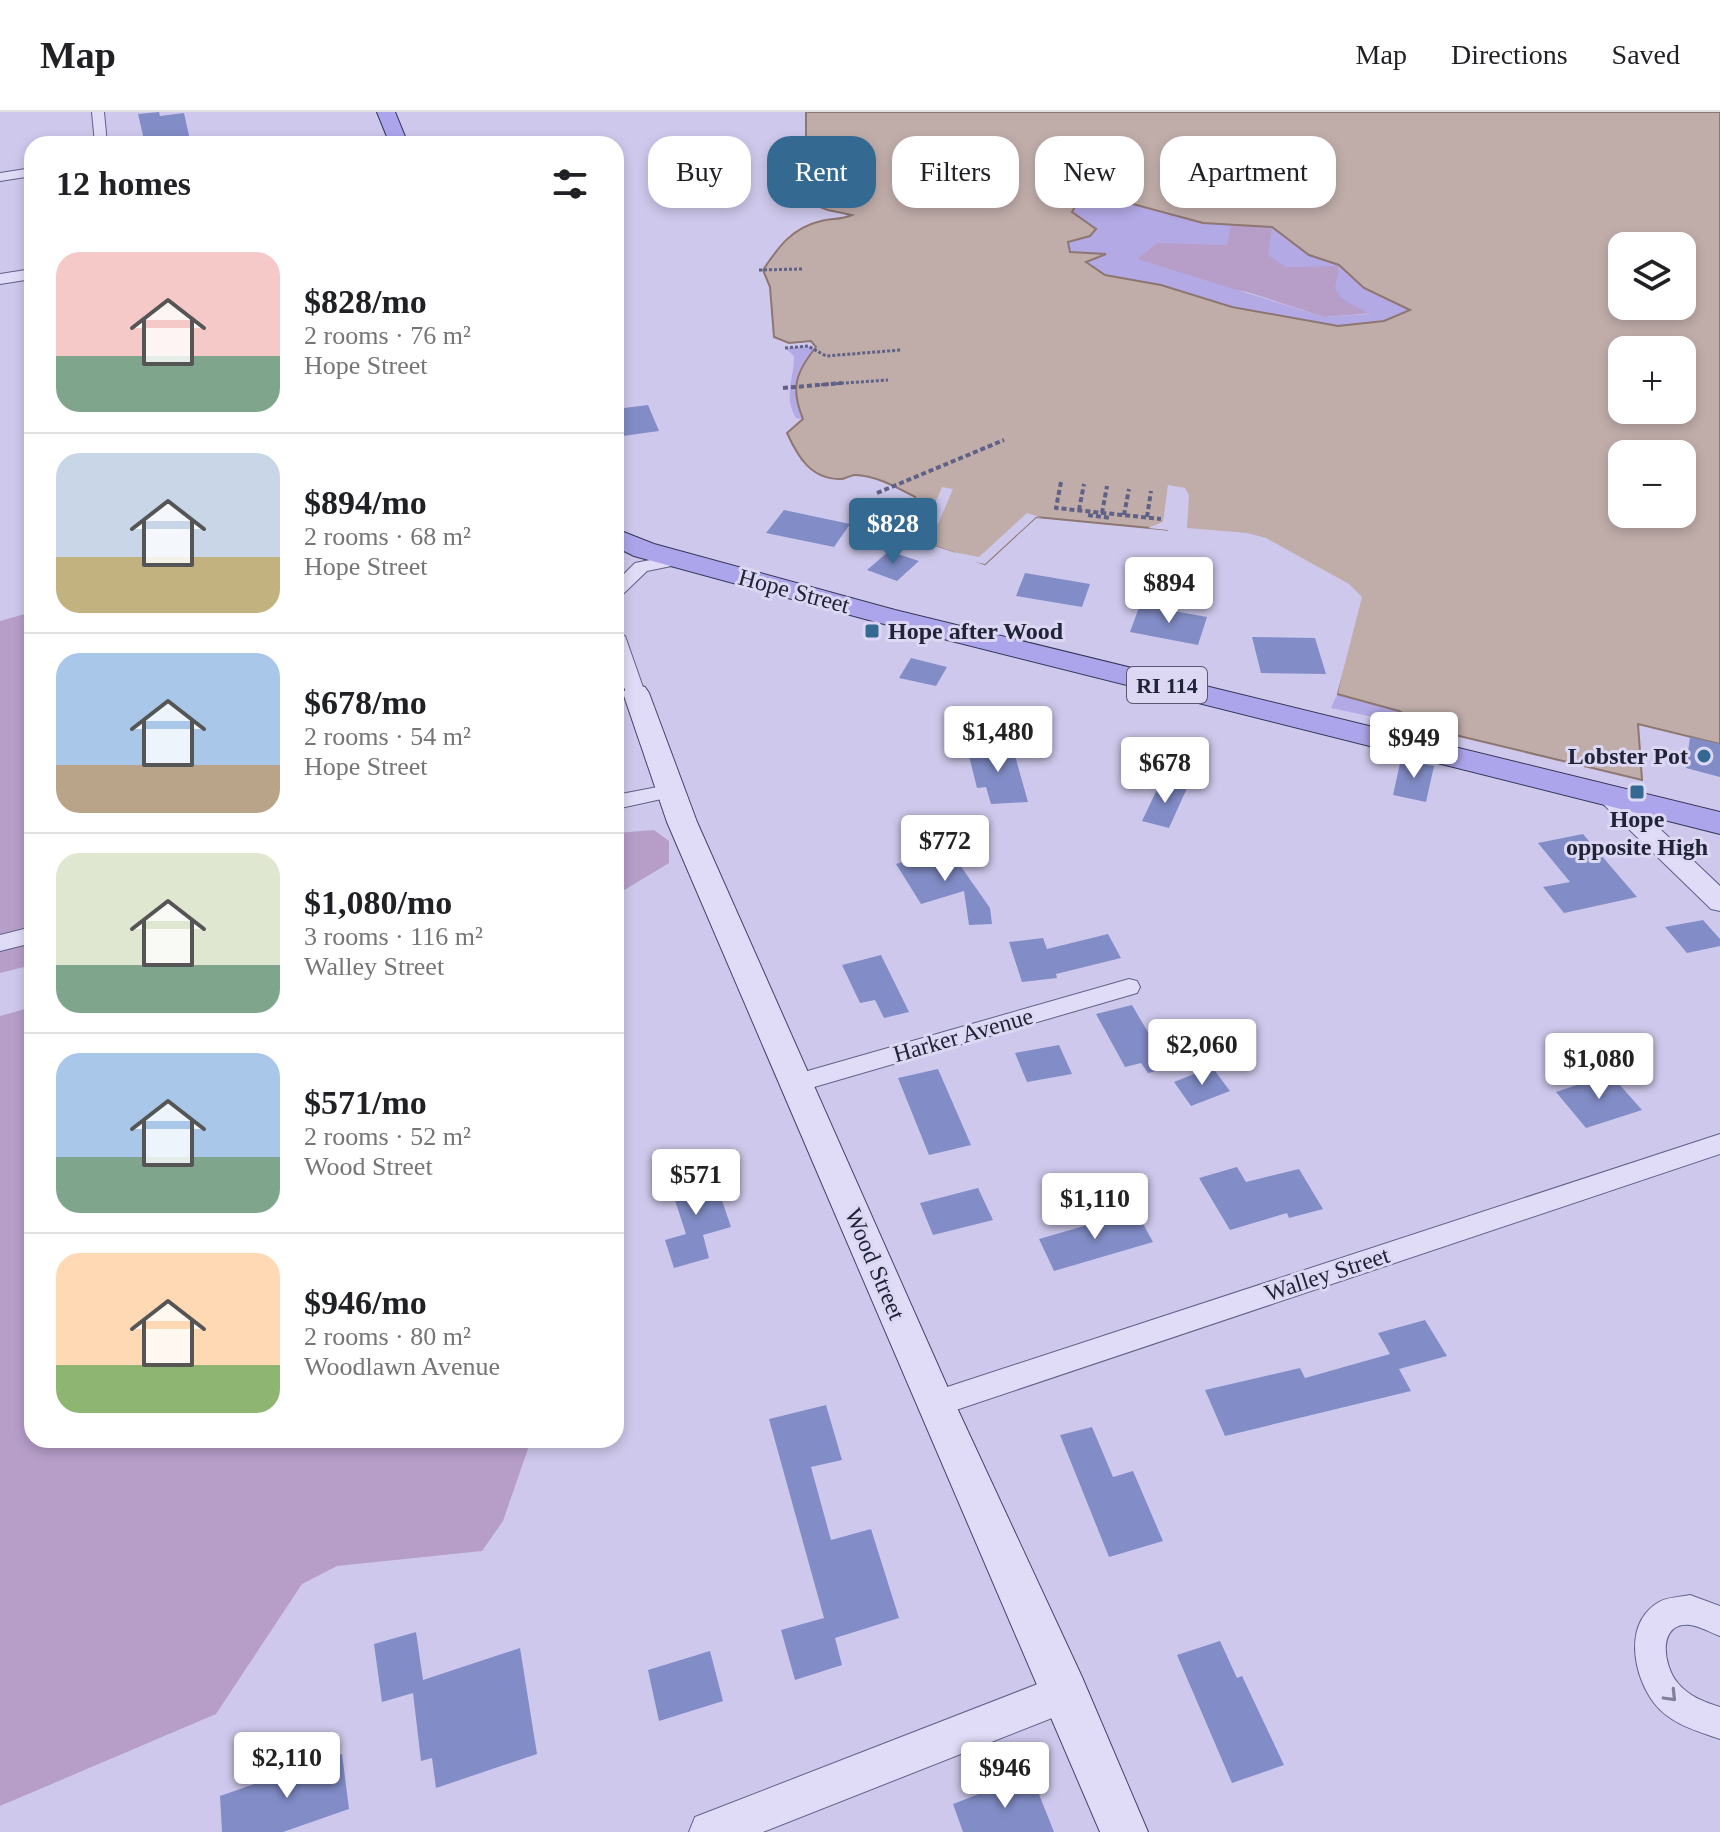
<!DOCTYPE html>
<html lang="en">
<head>
<meta charset="utf-8">
<style>
	:root { --surface:#fff; --page:#f6f6f6; --text:#202124; --muted:#757577; --line:#e0e0e0; --accent:#346a91 }
	body { margin:0; font-family:Georgia,serif; background:var(--page); color:var(--text); height:100vh; display:flex; flex-direction:column; font-size:30px; white-space:nowrap }
	* { box-sizing:border-box; margin:0 }
	p { font-size:26px; color:var(--muted) }
	.icon { flex:none; width:44px; height:44px; fill:none; stroke:currentColor; stroke-width:2; stroke-linecap:round; stroke-linejoin:round }
	.map { position:relative; flex:1; overflow:hidden }
	.drawer { position:absolute; left:24px; top:24px; width:600px; height:1312px; display:flex; flex-direction:column; background:var(--surface); border-radius:24px; box-shadow:0 4px 12px #0003 }
	.drawer>* { flex:none }
	.guide { position:absolute; left:648px; top:24px; width:760px; height:72px; display:flex; gap:16px }
	.buttons { position:absolute; left:1608px; top:120px; display:grid; gap:16px }
	.buttons a { display:grid; place-items:center; width:88px; height:88px; border-radius:16px; background:var(--surface); box-shadow:0 4px 12px #0003; font-size:40px }
	.price { position:absolute; translate:-50% -68px; padding:0 18px; border-radius:8px; background:#fff; color:#222; font-size:26px; line-height:52px; filter:drop-shadow(0 2px 4px #0008) }
	.price::after { content:''; position:absolute; left:50%; top:48px; width:24px; height:18px; margin-left:-12px; background:inherit; clip-path:polygon(0 0,100% 0,50% 100%) }
	.price.on { background:var(--accent); color:#fff }
	ul { padding:0; list-style:none }
	li { display:flex; align-items:center; gap:24px; height:200px; padding:0 32px }
	li+li { border-top:2px solid var(--line) }
	li span { display:grid; place-items:center; flex:none; width:224px; height:160px; border-radius:24px; color:#555 }
	li>.icon { margin-inline-start:auto }
	span .icon { width:96px; height:96px; fill:#fffc; stroke-width:1 }
	li b { font-size:34px }
	h2 { display:flex; justify-content:space-between; align-items:center; height:96px; padding:0 32px; font-size:34px }
	.chip { padding:0 28px; border-radius:24px; background:var(--surface); box-shadow:0 4px 12px #0003; font-size:28px; line-height:72px }
	.chip.on { background:var(--accent); color:#fff }
	header { display:flex; align-items:center; gap:48px; box-sizing:border-box; height:112px; padding:0 40px; background:var(--surface); border-bottom:2px solid var(--line) }
	header strong { font-size:38px }
	nav { display:flex; gap:44px; margin-inline-start:auto; font-size:28px }
	.map>svg:first-child { display:block }
	.green { fill:#b69ec9 }
	.sand { fill:#b3a9e5; fill-rule:evenodd }
	.water { fill:#c0adaa; stroke:#8e7671; stroke-width:2; fill-rule:evenodd }
	.pier { fill:#cec9ec }
	.building { fill:#828dc7 }
	.lines { fill:none; stroke-linecap:round; stroke-linejoin:round }
	.minor-casing { stroke:#5f6187; stroke-width:2 }
	.tertiary-casing { stroke:#5f6187; stroke-width:2 }
	.secondary-casing { stroke:#424569; stroke-width:2 }
	.primary-casing { stroke:#333655; stroke-width:2 }
	.path-far1 { stroke:#5f6187; stroke-width:3; stroke-dasharray:3 2; stroke-linecap:butt }
	.path { stroke:#5f6187; stroke-width:4; stroke-dasharray:5 3; stroke-linecap:butt }
	.minor { fill:#e0dcf7; fill-rule:evenodd }
	.tertiary { fill:#e0dcf7; fill-rule:evenodd }
	.secondary { fill:#e0dcf7; fill-rule:evenodd }
	.primary { fill:#ada5eb; fill-rule:evenodd }
	.oneway { stroke:#808098 }
	.poi-dot { fill:#346a91; stroke:#dcd8f4; stroke-width:3 }
	.labels { text-anchor:middle; stroke-width:6; stroke-linejoin:round; paint-order:stroke }
	.shield { fill:#dcd8f4; stroke:#595970; stroke-width:2 }
	.shield-label { font-size:22px; font-weight:bold; fill:#212338 }
	.street-label { font-size:24px; fill:#212338; stroke:#dcd8f4 }
	.poi-label { font-size:24px; font-weight:bold; fill:#212338; stroke:#dcd8f4; text-anchor:start }
</style>
</head>
<body>
<header>
<strong>Map</strong>
<nav><a>Map</a><a>Directions</a><a>Saved</a></nav>
</header>
<div class="map">
<svg width="1720" height="1720" viewBox="0 0 1720 1720">
	<rect width="100%" height="100%" fill="#cec9ec"/>
	<path class="green" d="M1203,111L1272,115L1287,155L1339,153L1399,199L1324,205L1247,180L1156,164L1137,147L1156,130Z
		M32,500V853L0,861V509Z
		M654,718L669,729V751L616,783V721Z
		M32,895V1328H531L503,1409L482,1439L337,1454L302,1472L216,1602L0,1694V904Z"/>
	<path class="sand" d="M1134,83L1280,110L1480,223L1325,225L1091,175L1038,128L1072,100L1079,88ZM1231,113L1272,115L1268,143L1286,155L1339,154L1335,177L1342,187L1370,202L1324,205L1137,147L1157,131L1227,133Z
		M808,234L826,244L803,307L796,306C783,284 794,268 794,244L785,236Z
		M1337,582L1424,602L1430,617L1331,596Z"/>
	<path class="water" d="M806,0H1720V632L1638,612L1642,668L1430,617L1399,599L1337,582L1356,484L1254,426L1036,405L985,452L922,430L915,385C898,376 875,363 855,363C851,363 847,366 842,367C811,368 798,345 787,321L803,307C790,276 796,260 816,235L811,229L789,231L774,225L770,175L763,158C779,134 792,116 821,109C831,106 841,108 852,103L828,98L793,85L783,69L787,50L806,33ZM1107,85L1203,111L1272,115L1309,143L1339,153L1364,176L1410,198L1384,209L1338,214L1232,195L1161,173L1105,163L1086,150L1106,142L1070,140L1068,130L1090,124L1096,117L1072,100L1079,88ZM1622,134H1682V194H1622ZM1622,238H1682V298H1622ZM1622,342H1682V402H1622Z"/>
	<path class="pier" d="M1168,373L1185,376L1189,383L1187,416L1247,421L1266,426L1349,472L1362,485L1336,586L1333,581L1352,486L1253,430L1168,422V418L1148,416L1163,410Z
		M942,375L953,377L938,412L927,415L932,433L953,440L979,445L1027,401L1042,406L1036,405L985,452L945,444L928,439L918,431L914,405L931,401Z"/>
	<path class="building" d="M159,0L160,4L184,1L191,32H145L138,2Z
		M648,293L659,319L616,325V297Z
		M784,398L850,412L834,435L766,421Z
		M889,439L919,449L897,469L867,458Z
		M1025,461L1090,472L1082,495L1016,484Z
		M1140,493L1207,505L1198,533L1130,520Z
		M1252,525L1315,526L1326,562L1261,561Z
		M911,546L947,555L936,574L899,566Z
		M1690,625L1720,632V665L1686,656Z
		M1012,633L1028,690L991,692L986,675L977,676L967,636Z
		M1401,647L1434,654L1426,690L1393,683Z
		M1161,669L1187,676L1169,716L1142,709Z
		M1583,722L1637,785L1564,801L1543,775L1570,770L1538,731Z
		M948,736L990,796L992,812L969,813L964,779L921,792L896,752Z
		M1703,808L1720,827V834L1687,841L1665,815Z
		M1108,822L1121,846L1056,862L1057,866L1022,870L1009,830L1043,826L1047,837Z
		M881,843L909,900L884,906L875,888L860,891L842,853Z
		M1132,893L1169,956L1148,961L1141,951L1125,955L1096,902Z
		M1059,933L1072,962L1027,970L1015,941Z
		M1212,955L1230,979L1191,994L1174,970Z
		M938,957L971,1033L929,1043L898,966Z
		M1610,962L1642,998L1586,1016L1556,980Z
		M1237,1055L1246,1070L1299,1057L1323,1097L1289,1106L1287,1101L1230,1118L1199,1066Z
		M712,1059L731,1115L703,1123L709,1146L674,1156L665,1128L686,1122L669,1070Z
		M978,1076L993,1108L933,1123L920,1091Z
		M1136,1099L1153,1130L1054,1159L1039,1127Z
		M1425,1208L1447,1244L1399,1257L1411,1279L1225,1324L1205,1278L1300,1256L1305,1266L1390,1242L1378,1221Z
		M826,1293L842,1348L811,1355L831,1428L871,1417L899,1506L835,1526L842,1553L795,1568L781,1518L824,1506L769,1307Z
		M1092,1315L1113,1365L1133,1359L1163,1429L1109,1445L1060,1323Z
		M416,1520L423,1568L520,1536L537,1642L436,1676L432,1646L421,1649L413,1581L382,1590L374,1532Z
		M1220,1529L1237,1566L1242,1564L1284,1653L1232,1671L1177,1543Z
		M710,1539L723,1589L659,1609L648,1558Z
		M342,1642L349,1697L283,1720H222L220,1684Z
		M1031,1662L1054,1720H963L953,1692Z"/>
	<g class="lines">
		<defs>
			<path id="minor" d="M92,0H104L107,32H95Z
				M32,56V64L0,69V61Z
				M680,442L686,443L688,447L686,451L647,459L622,483L616,484V470L635,451Z
				M616,519L625,524L645,581L643,585L636,587C616,581 616,536 616,519Z
				M673,672L683,678L680,683L616,697V683Z
				M32,815V831L0,839V823Z
				M1129,867L1137,869L1140,875L1137,881L797,980L789,977L785,971L789,965L797,962Z
				M1720,1022V1042L935,1305L925,1301L921,1292L925,1283L935,1279Z
				M1690,1483L1720,1494V1524C1711,1521 1700,1514 1690,1513C1657,1510 1663,1553 1677,1570C1688,1584 1704,1590 1720,1595V1627C1697,1619 1670,1612 1654,1591C1633,1563 1623,1511 1659,1490C1668,1485 1680,1485 1690,1483Z"/>
			<path id="tertiary" d="M32,157V167L0,172V162Z
				M1610,676L1619,678L1720,774V799L1711,797L1601,690L1597,684L1601,678Z
				M1066,1561L1080,1567L1086,1581L1080,1595L763,1720H689L695,1705Z"/>
			<path id="secondary" d="M636,573L645,575L649,581L697,710L952,1285L1082,1565L1148,1720H1100L667,710L623,581L627,575Z"/>
			<path id="primary" d="M377,0H395L408,32H390Z
				M616,417L654,432L895,498L1720,700V722L876,510L634,444L616,435Z"/>
		</defs>
		<use href="#minor" class="minor-casing"/>
		<use href="#tertiary" class="tertiary-casing"/>
		<use href="#secondary" class="secondary-casing"/>
		<use href="#primary" class="primary-casing"/>
		<path class="path-far1" d="M759,158L802,157
			M785,236L808,234L826,244L901,238
			M816,273L888,268"/>
		<path class="path" d="M783,276L842,271
			M1061,370L1056,396L1161,407
			M877,381L1004,328
			M1079,398L1084,372
			M1102,401L1107,374
			M1088,403L1111,406
			M1124,403L1129,377
			M1147,405L1151,379"/>
		<use href="#minor" class="minor"/>
		<use href="#tertiary" class="tertiary"/>
		<use href="#secondary" class="secondary"/>
		<use href="#primary" class="primary"/>
	</g>
	<defs><path id="oneway-chevron" d="M-2-3.5L2.5 0L-2 3.5" fill="none" stroke-width="1.6" stroke-linecap="round" stroke-linejoin="round" transform="scale(2)"/></defs>
	<use class="oneway" href="#oneway-chevron" transform="translate(1671 1584) rotate(46)"/>
	<g class="poi-dot">
		<rect x="864" y="511" width="16" height="16" rx="4"/>
		<circle cx="1704" cy="644" r="8"/>
		<rect x="1629" y="672" width="16" height="16" rx="4"/>
	</g>
	<g class="labels">
		<rect class="shield" x="1127" y="555" width="80" height="36" rx="6"/>
		<g class="shield-label">
			<text x="1167" y="581">RI 114</text>
		</g>
		<g class="street-label">
			<text transform="translate(794 479) rotate(15)" y="8">Hope Street</text>
			<text transform="translate(963 923) rotate(-16)" y="8">Harker Avenue</text>
			<text transform="translate(875 1152) rotate(67)" y="8">Wood Street</text>
			<text transform="translate(1327 1162) rotate(-18)" y="8">Walley Street</text>
		</g>
		<g class="poi-label">
			<text x="888" y="527">Hope after Wood</text>
			<text x="1688" y="652" text-anchor="end">Lobster Pot</text>
			<text x="1637" y="715" text-anchor="middle">Hope<tspan x="1637" dy="28">opposite High</tspan></text>
		</g>
	</g>
</svg>
<div class="buttons">
<a><svg class="icon" aria-label="layers" viewBox="0 0 24 24"><path d="M12 4l9 5-9 5-9-5zM3 14l9 5 9-5"/></svg></a>
<a>+</a>
<a>−</a>
</div>
<b class="price on" style="left:893px;top:454px">$828</b>
<b class="price" style="left:1169px;top:513px">$894</b>
<b class="price" style="left:998px;top:662px">$1,480</b>
<b class="price" style="left:1414px;top:668px">$949</b>
<b class="price" style="left:1165px;top:693px">$678</b>
<b class="price" style="left:945px;top:771px">$772</b>
<b class="price" style="left:1202px;top:975px">$2,060</b>
<b class="price" style="left:1599px;top:989px">$1,080</b>
<b class="price" style="left:696px;top:1105px">$571</b>
<b class="price" style="left:1095px;top:1129px">$1,110</b>
<b class="price" style="left:287px;top:1688px">$2,110</b>
<b class="price" style="left:1005px;top:1698px">$946</b>
<div class="guide">
<a class="chip">Buy</a>
<a class="chip on">Rent</a>
<a class="chip">Filters</a>
<a class="chip">New</a>
<a class="chip">Apartment</a>
</div>
<section class="drawer">
<h2>12 homes<svg class="icon" aria-label="filters" viewBox="0 0 24 24"><path d="M4 7h16M4 17h16"/><circle cx="9" cy="7" r="2"/><circle cx="15" cy="17" r="2"/></svg></h2>
<ul>
<li><span style="background:linear-gradient(#f6c9c9 65%,#7fa58c 0)"><svg class="icon" aria-label="home" viewBox="0 0 24 24"><path d="M3 11l9-7 9 7M6 9v11h12V9"/></svg></span><div><b>$828/mo</b><p>2 rooms · 76 m²</p><p>Hope Street</p></div></li>
<li><span style="background:linear-gradient(#c9d6e8 65%,#c2b280 0)"><svg class="icon" aria-label="home" viewBox="0 0 24 24"><path d="M3 11l9-7 9 7M6 9v11h12V9"/></svg></span><div><b>$894/mo</b><p>2 rooms · 68 m²</p><p>Hope Street</p></div></li>
<li><span style="background:linear-gradient(#a9c7e8 70%,#b9a48a 0)"><svg class="icon" aria-label="home" viewBox="0 0 24 24"><path d="M3 11l9-7 9 7M6 9v11h12V9"/></svg></span><div><b>$678/mo</b><p>2 rooms · 54 m²</p><p>Hope Street</p></div></li>
<li><span style="background:linear-gradient(#dfe7d0 70%,#7fa58c 0)"><svg class="icon" aria-label="home" viewBox="0 0 24 24"><path d="M3 11l9-7 9 7M6 9v11h12V9"/></svg></span><div><b>$1,080/mo</b><p>3 rooms · 116 m²</p><p>Walley Street</p></div></li>
<li><span style="background:linear-gradient(#a9c7e8 65%,#7fa58c 0)"><svg class="icon" aria-label="home" viewBox="0 0 24 24"><path d="M3 11l9-7 9 7M6 9v11h12V9"/></svg></span><div><b>$571/mo</b><p>2 rooms · 52 m²</p><p>Wood Street</p></div></li>
<li><span style="background:linear-gradient(#ffd9b3 70%,#8fb573 0)"><svg class="icon" aria-label="home" viewBox="0 0 24 24"><path d="M3 11l9-7 9 7M6 9v11h12V9"/></svg></span><div><b>$946/mo</b><p>2 rooms · 80 m²</p><p>Woodlawn Avenue</p></div></li>
</ul>
</section>
</div>
</body>
</html>
